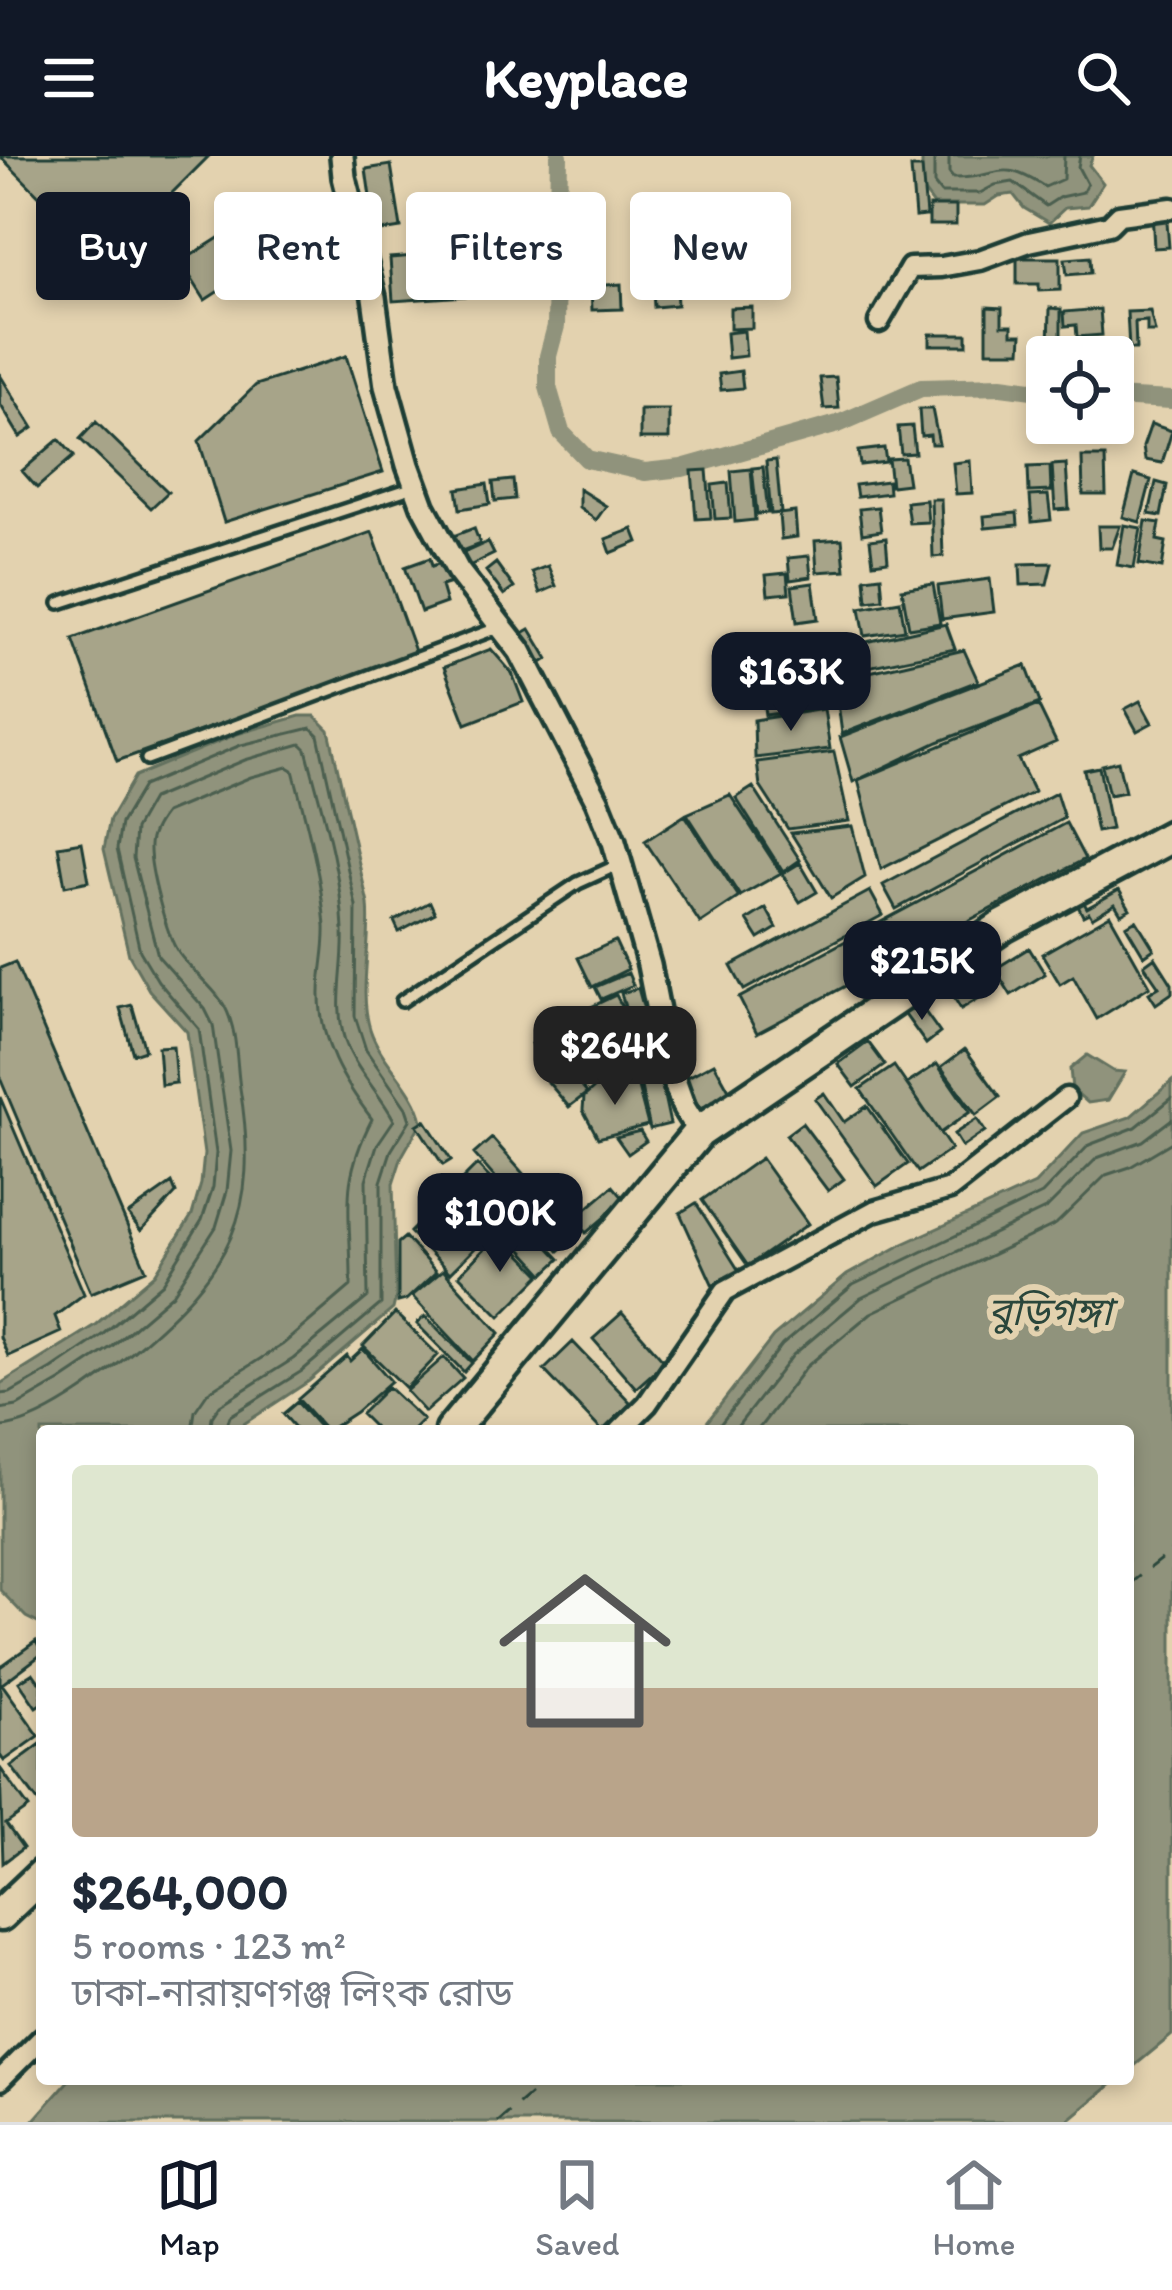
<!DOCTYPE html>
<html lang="en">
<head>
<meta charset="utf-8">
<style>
	:root { --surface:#fff; --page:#f2f2f3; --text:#1f2937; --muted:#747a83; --line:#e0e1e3; --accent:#111827 }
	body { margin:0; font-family:Itim,"Noto Sans Bengali",sans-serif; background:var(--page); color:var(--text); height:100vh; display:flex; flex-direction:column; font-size:45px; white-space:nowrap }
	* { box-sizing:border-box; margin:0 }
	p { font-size:39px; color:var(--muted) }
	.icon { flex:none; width:66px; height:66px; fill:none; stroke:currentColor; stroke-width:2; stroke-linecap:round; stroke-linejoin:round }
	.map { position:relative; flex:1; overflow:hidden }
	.side { position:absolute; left:36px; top:1269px; width:1098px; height:660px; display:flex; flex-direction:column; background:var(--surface); border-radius:12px; box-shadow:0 6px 18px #0003 }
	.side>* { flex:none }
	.top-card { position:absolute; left:36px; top:36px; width:1101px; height:108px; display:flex; gap:24px }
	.tools { position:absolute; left:1026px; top:180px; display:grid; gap:24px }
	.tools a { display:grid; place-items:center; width:108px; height:108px; border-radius:12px; background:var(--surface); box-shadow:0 6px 18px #0003; font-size:60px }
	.price { position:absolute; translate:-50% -102px; padding:0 27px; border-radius:24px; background:var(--accent); color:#fff; font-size:39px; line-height:78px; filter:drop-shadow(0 3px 6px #0008) }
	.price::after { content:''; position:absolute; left:50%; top:72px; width:36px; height:27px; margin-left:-18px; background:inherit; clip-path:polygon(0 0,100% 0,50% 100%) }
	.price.on { background:#222; color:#fff }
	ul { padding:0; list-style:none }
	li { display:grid; align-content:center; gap:24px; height:636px; padding:0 36px }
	li span { display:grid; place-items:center; height:372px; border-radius:12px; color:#555 }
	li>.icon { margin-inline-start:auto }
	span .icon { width:216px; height:216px; fill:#fffc; stroke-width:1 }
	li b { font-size:51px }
	.pill { padding:0 42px; border-radius:12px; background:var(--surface); box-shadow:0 6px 18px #0003; font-size:42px; line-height:108px }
	.pill.on { background:var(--accent); color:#fff }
	header { display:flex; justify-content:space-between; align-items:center; height:156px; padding:0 36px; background:var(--accent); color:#fff; font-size:54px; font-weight:700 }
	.tab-bar { display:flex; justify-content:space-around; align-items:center; height:168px; border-top:3px solid var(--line); background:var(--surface); font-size:33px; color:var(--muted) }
	.tab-bar a { display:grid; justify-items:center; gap:6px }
	.tab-bar .on { color:var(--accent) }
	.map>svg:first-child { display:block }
	.water { fill:#90937b; stroke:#63715f; stroke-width:3 }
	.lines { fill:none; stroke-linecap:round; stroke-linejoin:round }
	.shore { stroke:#4c5f50; stroke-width:3 }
	.canal { stroke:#90937b; stroke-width:18 }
	.ferry { stroke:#2a463b; stroke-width:3; stroke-dasharray:15 12; stroke-linecap:butt }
	.building { fill:#a7a489; stroke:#1f3d34; stroke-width:3 }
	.service-casing { stroke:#1f3d34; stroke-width:18 }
	.minor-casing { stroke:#1f3d34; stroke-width:27 }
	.tertiary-casing { stroke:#1f3d34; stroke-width:30 }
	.trunk-casing { stroke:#1f3d34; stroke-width:39 }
	.service { stroke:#e3d2af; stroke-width:9 }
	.minor { stroke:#e3d2af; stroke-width:18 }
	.tertiary { stroke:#e3d2af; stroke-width:21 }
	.trunk { stroke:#e3d2af; stroke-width:30 }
	.labels { text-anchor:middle; stroke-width:12; stroke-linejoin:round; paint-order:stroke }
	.water-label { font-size:39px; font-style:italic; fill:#2a463b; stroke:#e3d2af }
</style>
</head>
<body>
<header><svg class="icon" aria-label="menu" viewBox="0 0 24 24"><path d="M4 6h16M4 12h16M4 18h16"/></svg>Keyplace<svg class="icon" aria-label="search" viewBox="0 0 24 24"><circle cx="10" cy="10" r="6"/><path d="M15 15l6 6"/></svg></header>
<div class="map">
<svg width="1172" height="1966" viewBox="0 0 1172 1966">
	<rect width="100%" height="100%" fill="#e3d2af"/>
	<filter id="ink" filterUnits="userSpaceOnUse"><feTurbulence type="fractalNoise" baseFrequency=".00833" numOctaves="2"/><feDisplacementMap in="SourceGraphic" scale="24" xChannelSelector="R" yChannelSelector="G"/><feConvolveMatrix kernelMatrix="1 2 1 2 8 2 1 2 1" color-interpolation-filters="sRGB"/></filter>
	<g filter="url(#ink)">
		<path class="water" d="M922,0H1093L1089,9L1103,27L1088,50L1065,52L1049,67L1024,52L1013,38L999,40L985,49H934L922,33Z
			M300,560H315L329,574L368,748C372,789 358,834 370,873C381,907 415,931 422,965L402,1000L393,1028L396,1140L393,1153L309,1225L233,1275H42V1469L26,1461L0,1434V1228L95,1169L155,1118L192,1059L201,1028L204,998L187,876L149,834L129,799L104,693L110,663L135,620L237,578Z
			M1087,899L1113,915L1125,916L1108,944L1088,947L1072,933L1070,913Z
			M1172,925V1879L1128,1915V1275H700L773,1181L847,1119L903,1088L1035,1028L1083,977L1130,961Z
			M70,1923H1118L1066,1966H32Z"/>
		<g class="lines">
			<path class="shore" d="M934,0V28L941,37H980L995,29L1013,26L1046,50L1060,41L1083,36L1087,28L1078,11L1080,0
				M949,0V17L953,22C1004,23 995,0 1045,31L1063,23L1064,0
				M0,1238L10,1237L52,1213L102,1179L163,1127L202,1064L213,1031L216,997L199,873L158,825L140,795L117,693L121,667L143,630L241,589L311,572L318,579L356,750L355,860L366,894L406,952L410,964L391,995L381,1026V1148L302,1215L230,1260L225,1275
				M0,1253L17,1250L60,1225L111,1191L173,1138L216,1071L227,1035L231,995L213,869L205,853L158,800L133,702L135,673L152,643L245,604L301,588L306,593C321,651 341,714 343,774C345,813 333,847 345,885C356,915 380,937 394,964L377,989L366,1024L368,1141L293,1203L220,1249L212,1261L210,1275
				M0,1271C39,1270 104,1220 134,1195C230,1114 261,1060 240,932C236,906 238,876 225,851C214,830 191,816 178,796C166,778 149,711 150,690C150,678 158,666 165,657L251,621L288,611L293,614C306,665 321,718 325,770C326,793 320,814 320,836C319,885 343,925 372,963C337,1032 352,1058 351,1130L282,1189L208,1236L195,1255L192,1275
				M715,1275L782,1189L853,1129L1042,1038L1089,989L1136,971L1172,942
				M734,1275L793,1199L861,1142L1047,1052L1097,1002L1143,985L1172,963
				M757,1275L806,1211L871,1157L1056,1068L1106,1019L1130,1011L1172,986"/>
			<path class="canal" d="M559,0L556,170L548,200V231L561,276L587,303L645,316L682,312L838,268L921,232L1001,230L1047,236
				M1113,241L1172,244"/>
			<path class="ferry" d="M1128,1429L1172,1394
				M498,1966L548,1923"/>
		</g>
		<path class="building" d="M0,0H209L125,84L140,99L119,121Z
			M391,9L401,72L375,76L366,13Z
			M911,12H922L926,60L915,61Z
			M929,50H956V69H929Z
			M264,53L288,90L205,144L181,106Z
			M1166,54L1169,91L1154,92L1152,55Z
			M461,93L465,140L393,145L390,102L415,100L417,121L442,119L440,94Z
			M1090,101L1091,117L1067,119L1065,103Z
			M1017,102H1060V134L1039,135V128H1017Z
			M621,128L622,153L592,154L591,130Z
			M676,132L677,149L654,151L653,134Z
			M752,151V172L730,173V152Z
			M987,151L1002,152V169H1012V178H1022L1021,195H987Z
			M1050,152L1061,153V192H1049Z
			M1100,153L1102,179L1077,181L1076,169L1065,170L1064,156Z
			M1150,155L1155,176H1147V165L1135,166L1136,193H1129L1127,156Z
			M744,175L746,200L728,202L726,177Z
			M930,178H967V189H930Z
			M346,200L383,316L224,366L199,285L256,229Z
			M741,215L743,232L721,234L719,218Z
			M0,219L33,272L20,281L0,248Z
			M836,221L839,252L824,253L820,222Z
			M919,253H932L939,288H931L930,279L921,280Z
			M640,254H669V283H640Z
			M96,266L168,336L151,352L80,283Z
			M1151,268L1172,275L1162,307L1145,304L1143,291Z
			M912,270L915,297L901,298L898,271Z
			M59,283L74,300L37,332L22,315Z
			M884,292L886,306L860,309L858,295Z
			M1082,301H1105L1106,339H1083Z
			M904,302L908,328L891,330L888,303Z
			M776,304L781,357L771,358L766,305Z
			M970,305L972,337L956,338L953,307Z
			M1066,308L1069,353L1055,354L1052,309Z
			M1050,310L1051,335L1029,336L1028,311Z
			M763,311L768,357L757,358L752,312Z
			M751,313L755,364L735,366L731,315Z
			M707,314L711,362L696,363L692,315Z
			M1134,319L1151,324L1140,366L1123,361Z
			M513,324L515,343L495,345L493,326Z
			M888,325L889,337L857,341L855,329Z
			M1156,326L1167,329L1161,360L1149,358Z
			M728,327L731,362L715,363L712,329Z
			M487,328L490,348L460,353L457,333Z
			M579,333L606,350L596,364L579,351Z
			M1048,339L1051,364L1032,366L1030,340Z
			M931,343H941L943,400L933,401Z
			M926,344L928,366L909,367L906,346Z
			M878,351L881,375L862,378L859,353Z
			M795,356L797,381L781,383L779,358Z
			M1017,357L1018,369L985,372L984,360Z
			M1146,365L1160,367L1157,384L1166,386L1162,412L1139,408Z
			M1124,369L1141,372L1134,412L1117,409Z
			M1098,370H1120L1112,392H1099Z
			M474,372L480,388L454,398L448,382Z
			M633,373L638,386L611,397L606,383Z
			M372,376L416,498L117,605L73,483Z
			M886,382L888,405L873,407L870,384Z
			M842,383L845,414L817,416L815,385Z
			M488,386L494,398L463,413L457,400Z
			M809,400L811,421L790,424L788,402Z
			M430,402L432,410L447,405L454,426L441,430L446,447L421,456L405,411Z
			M496,407L514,432L504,439L486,415Z
			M1052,407L1047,428L1021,429L1020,408Z
			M548,410L556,430L540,437L532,416Z
			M787,417L789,437L768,439L766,419Z
			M881,420L883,443L867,445L865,422Z
			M990,423L994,456L942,463L938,430Z
			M813,427L818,463L797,466L792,430Z
			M933,428L940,467L909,472L902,433Z
			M900,445L905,474L865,480L860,452Z
			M946,468L955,493L834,518L831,494Z
			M530,473L548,503L534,512L516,481Z
			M813,491L822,551L765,559L757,499Z
			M491,493L512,517L523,546L466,568L444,511Z
			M964,494L978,525L842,578L835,524Z
			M1026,509L1040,547L938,586L853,626L840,581Z
			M1140,545L1152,567L1137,575L1125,553Z
			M1038,549L1056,586L1018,603L1034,636L881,713L858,624Z
			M824,553L830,593L755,602L754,564Z
			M834,596L849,665L788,673L760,630L757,606Z
			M1118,605L1125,636L1109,639L1102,609Z
			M1099,611L1111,673L1097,676L1084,614Z
			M753,631L800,704L783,716L736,642Z
			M1056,637L1064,662L896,753L883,729Z
			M730,639L781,717L740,740L687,658Z
			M685,659L739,741L700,767L645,685Z
			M1066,667L1085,703L757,877L739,842Z
			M852,670L865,721L831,742L791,677Z
			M82,686L89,725L65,730L58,690Z
			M800,707L817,736L800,746L782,718Z
			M1119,734L1130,753L1121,758L1115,748L1092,762L1089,757L1083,760L1078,750L1084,747L1087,752Z
			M870,735L883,759L744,834L731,810Z
			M430,746L435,757L399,776L394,765Z
			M766,752L777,772L759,783L747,764Z
			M1110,759L1150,830L1097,863L1073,820L1060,828L1042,798Z
			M1136,764L1154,793L1144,800L1126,770Z
			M615,785L628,813L592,831L578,802Z
			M1029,792L1045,818L1011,839L995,813Z
			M1155,801L1172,828V837L1156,848L1149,837L1159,831L1144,809Z
			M15,806L146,1114L91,1137L0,922V812Z
			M628,817L633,829L601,843L595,831Z
			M983,822L991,835L961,853L953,840Z
			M638,832L658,903L641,908L621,837Z
			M616,839L624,854L593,869L585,854Z
			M918,846L940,877L926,888L903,856Z
			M132,849L145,894L133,898L120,852Z
			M576,857L584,869L564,883L556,871Z
			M552,874L561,886L541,900L532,888Z
			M868,886L885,909L855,931L838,908Z
			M173,890L176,927L161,929L158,891Z
			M965,893L1000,941L976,959L941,911Z
			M555,898L587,937L569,951L537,913Z
			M714,907L734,943L703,959L684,923Z
			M937,908L970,956L940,977L907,928Z
			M894,910L951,993L918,1016L860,933Z
			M658,912L670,968L650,973L640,926L644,915Z
			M636,924L648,969L598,982L583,954L584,941L602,925Z
			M824,937L844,966L867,950L908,1008L877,1030L815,943Z
			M0,941L84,1138L55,1160L61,1176L8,1200L0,1181Z
			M977,963L985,975L962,991L954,978Z
			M425,964L451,1004L443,1009L417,969Z
			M802,967L844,1023L828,1035L786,979Z
			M640,975L646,985L628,998L616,981Z
			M492,982L577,1079L559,1095L474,998Z
			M761,1002L808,1068L748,1110L702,1044Z
			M477,1009L517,1050L450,1117L410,1076Z
			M172,1027L176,1037L141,1075L128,1058Z
			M613,1030L625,1044L586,1077L574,1063Z
			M696,1047L741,1118L715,1134L680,1057Z
			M517,1057L560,1103L544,1118L502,1072Z
			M500,1077L541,1119L500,1160L459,1119Z
			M405,1081L436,1116L406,1144L398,1146V1087Z
			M443,1114L500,1177L473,1205L412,1140Z
			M395,1157L438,1199L406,1232L363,1190Z
			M622,1157L665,1206L636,1232L593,1183Z
			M425,1160L472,1207L464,1216L417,1168Z
			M573,1186L631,1247L602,1275L544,1214Z
			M363,1193L391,1225L356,1256L327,1275L298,1243L347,1200L350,1205Z
			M444,1201L463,1222L425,1256L406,1235Z
			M388,1231L423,1264L412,1275H378L361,1258Z
			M297,1246L323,1275H298L283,1258Z
			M36,1485L42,1498L2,1528L39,1580L4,1605L0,1599V1511Z
			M33,1517L42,1530V1547L36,1551L19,1526Z
			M42,1587V1651L11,1610Z
			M0,1612L29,1652L6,1668L23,1692L3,1707Z"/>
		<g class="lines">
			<defs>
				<path id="service" d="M60,447L414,331
					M147,603L500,471
					M402,845L578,727L620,708"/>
				<path id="minor" d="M879,166L910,112L941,111L980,104L1029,86L1109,69L1119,59L1172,52
					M620,1275L647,1248L725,1135L874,1055L950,1033L1066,942
					M0,1924L42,1882"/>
				<path id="tertiary" d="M342,0L344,21L374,141L386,230L408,309L423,350L458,415L520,495L597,644L614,686L649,809L669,910L684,952L699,976"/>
				<path id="trunk" d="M451,1275L699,976L1003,770L1172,680
					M0,1759L42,1719"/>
			</defs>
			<use href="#service" class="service-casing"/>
			<use href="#minor" class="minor-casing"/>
			<use href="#tertiary" class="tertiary-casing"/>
			<use href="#trunk" class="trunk-casing"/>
			<use href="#service" class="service"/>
			<use href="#minor" class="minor"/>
			<use href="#tertiary" class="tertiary"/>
			<use href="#trunk" class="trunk"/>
		</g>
	</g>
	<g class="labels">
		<g class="water-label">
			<text x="1050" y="1169">বুড়িগঙ্গা</text>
		</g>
	</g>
</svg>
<div class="tools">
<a><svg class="icon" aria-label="locate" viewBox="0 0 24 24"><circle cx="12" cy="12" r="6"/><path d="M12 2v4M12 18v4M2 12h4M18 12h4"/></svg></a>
</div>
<b class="price" style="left:791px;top:578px">$163K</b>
<b class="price" style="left:922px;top:867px">$215K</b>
<b class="price on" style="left:615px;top:952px">$264K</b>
<b class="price" style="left:500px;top:1119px">$100K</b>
<div class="top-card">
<a class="pill on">Buy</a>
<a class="pill">Rent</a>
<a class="pill">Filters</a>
<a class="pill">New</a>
</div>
<section class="side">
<ul>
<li><span style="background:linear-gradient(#dfe7d0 60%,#b9a48a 0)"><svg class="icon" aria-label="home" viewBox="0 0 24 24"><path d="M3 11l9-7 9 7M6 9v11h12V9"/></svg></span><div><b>$264,000</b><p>5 rooms · 123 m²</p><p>ঢাকা-নারায়ণগঞ্জ লিংক রোড</p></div></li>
</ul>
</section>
</div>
<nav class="tab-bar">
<a class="on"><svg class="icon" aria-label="map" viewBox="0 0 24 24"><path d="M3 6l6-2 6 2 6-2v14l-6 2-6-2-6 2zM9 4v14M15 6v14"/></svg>Map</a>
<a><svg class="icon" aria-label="saved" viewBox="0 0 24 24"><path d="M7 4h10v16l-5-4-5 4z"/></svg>Saved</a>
<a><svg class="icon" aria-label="home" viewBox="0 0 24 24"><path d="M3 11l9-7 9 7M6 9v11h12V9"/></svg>Home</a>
</nav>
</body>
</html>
